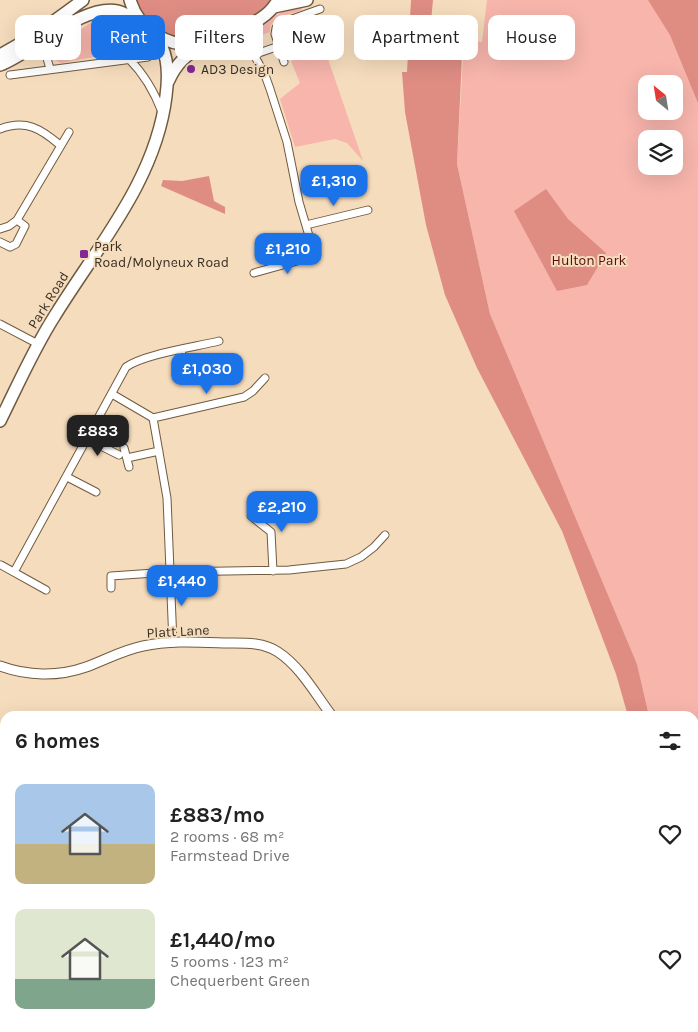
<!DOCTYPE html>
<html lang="en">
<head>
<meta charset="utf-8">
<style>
	:root { --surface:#fff; --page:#f2f2f2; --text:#222; --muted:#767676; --accent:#1a73e8 }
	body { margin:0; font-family:Karla,sans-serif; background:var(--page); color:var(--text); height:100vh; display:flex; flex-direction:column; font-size:19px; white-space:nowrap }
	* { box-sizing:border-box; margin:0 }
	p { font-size:16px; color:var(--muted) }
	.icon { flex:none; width:28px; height:28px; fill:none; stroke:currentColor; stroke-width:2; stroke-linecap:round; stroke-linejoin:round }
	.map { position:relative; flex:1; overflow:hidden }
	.panel { position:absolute; left:0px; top:711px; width:699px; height:321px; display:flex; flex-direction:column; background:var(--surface); border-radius:15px 15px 0 0; box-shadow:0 5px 20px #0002 }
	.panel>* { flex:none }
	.guide { position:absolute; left:15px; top:15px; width:669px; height:45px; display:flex; gap:10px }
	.needle { width:32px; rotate:330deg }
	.fabs { position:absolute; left:638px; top:75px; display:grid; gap:10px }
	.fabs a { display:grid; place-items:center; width:45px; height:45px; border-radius:10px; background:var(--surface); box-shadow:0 5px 20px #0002; font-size:25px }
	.price { position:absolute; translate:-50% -42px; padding:0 11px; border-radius:10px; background:var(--accent); color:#fff; font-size:16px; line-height:32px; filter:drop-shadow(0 1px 2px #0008) }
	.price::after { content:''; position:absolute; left:50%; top:30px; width:15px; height:11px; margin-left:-8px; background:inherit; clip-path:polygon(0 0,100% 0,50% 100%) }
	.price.on { background:#222; color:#fff }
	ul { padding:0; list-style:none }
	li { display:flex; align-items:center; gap:15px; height:125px; padding:0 15px }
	li span { display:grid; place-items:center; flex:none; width:140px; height:100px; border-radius:10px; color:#555 }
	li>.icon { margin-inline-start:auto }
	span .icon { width:60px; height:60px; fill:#fffc; stroke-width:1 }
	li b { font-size:21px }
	h2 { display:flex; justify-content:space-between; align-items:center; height:60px; padding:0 15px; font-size:21px }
	.tag { padding:0 18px; border-radius:10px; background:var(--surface); box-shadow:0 5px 20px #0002; font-size:18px; line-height:45px }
	.tag.on { background:var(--accent); color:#fff }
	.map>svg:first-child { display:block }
	.green { fill:#f7b5ac; fill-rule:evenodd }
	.forest { fill:#df8d83 }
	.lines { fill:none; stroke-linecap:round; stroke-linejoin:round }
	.minor-casing { stroke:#705b40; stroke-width:9 }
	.tertiary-casing { stroke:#705b40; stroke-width:11 }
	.primary-casing { stroke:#705b40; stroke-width:14 }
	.trunk-casing { stroke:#705b40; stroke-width:14 }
	.minor { stroke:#fff; stroke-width:7 }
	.tertiary { stroke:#fff; stroke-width:9 }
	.primary { stroke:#fff; stroke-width:11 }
	.trunk { stroke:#fff; stroke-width:11 }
	.poi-dot { fill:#822996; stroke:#f5dcbd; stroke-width:2 }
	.labels { text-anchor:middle; stroke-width:4; stroke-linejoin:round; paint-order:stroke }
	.poi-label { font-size:14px; fill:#382f23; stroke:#f5dcbd; text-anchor:start }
	.park-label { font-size:14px; fill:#570e0c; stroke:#f5dcbd }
	.street-label { font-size:14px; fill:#382f23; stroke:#f5dcbd }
</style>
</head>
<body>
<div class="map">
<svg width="698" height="1032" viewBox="0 0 698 1032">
	<rect width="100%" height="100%" fill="#f5dcbd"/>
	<path class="green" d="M487,0H698V813L694,808V716H649L637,664L490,314L457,164L464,40L482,42ZM646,84H674V111H646ZM646,139H674V166H646Z
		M301,5L302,10C291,14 268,17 270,32L262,35H254C255,28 259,27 264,23C278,14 284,10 301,5Z
		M109,19C128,26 136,31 148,47L61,63L51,58L48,51L92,22Z
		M325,50L363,161L347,143L335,139L295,147L280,99L300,83L291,61Z"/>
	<path class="forest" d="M136,0H271C264,14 247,20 233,26C191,43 158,48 136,0Z
		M411,0H433L428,53L462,56L457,164L490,314L637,664L649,716H628L616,674L562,531L477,368L445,295L426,225L405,112L402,72H407Z
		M648,0H698V103L670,35Z
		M209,176L214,201L225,207V214L161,186L163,180L182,181Z
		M546,189L568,219L606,253L587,285L557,291L514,211Z
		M694,808L698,813V986L694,971Z"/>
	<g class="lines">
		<defs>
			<path id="minor" d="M240,29L265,75L270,89L287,142L299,202L315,256L254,273
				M38,39L45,51L50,69
				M253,55L279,46
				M129,59C145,75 154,91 162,112
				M284,62L275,34L276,28L281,23L320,9
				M10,75L148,57
				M0,129C26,119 41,129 60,145
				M306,225L368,210
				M0,229L9,226L17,220L69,132
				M0,242L10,247L16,244L25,226L17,220
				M0,324L38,344
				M181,350L185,369
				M112,394L153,418
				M153,418L167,498L173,643
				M153,418L244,397L253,391L265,378
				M87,439L119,455
				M124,448L129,467
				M127,458L159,451
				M67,477L96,492
				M251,516L271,532L273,571
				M1,565L46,590
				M14,572L126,367C144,354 195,347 219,341
				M111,588V576L169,572L289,570L346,564L361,557L374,547L385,535
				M376,1032L390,1028"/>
			<path id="tertiary" d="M0,666C27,676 58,677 86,667C105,660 123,650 143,646C170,640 199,642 227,643C244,643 263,642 278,652C301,667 316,695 332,716
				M439,1028L441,1032"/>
			<path id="primary" d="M0,55L35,35L83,0
				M0,65C34,52 83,3 118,11C127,13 136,21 145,26"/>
			<path id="trunk" d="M130,0C139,30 168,48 199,44C211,42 223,36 235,31C252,24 269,17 278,0
				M274,7L307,0
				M168,82C176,64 185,55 203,46
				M0,421C17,387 33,350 54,317C97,247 156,180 166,96C168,81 169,62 162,47C160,43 157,39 154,34"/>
		</defs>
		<use href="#minor" class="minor-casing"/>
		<use href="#tertiary" class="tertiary-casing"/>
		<use href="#primary" class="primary-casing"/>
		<use href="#trunk" class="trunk-casing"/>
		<use href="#minor" class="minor"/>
		<use href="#tertiary" class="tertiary"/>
		<use href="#primary" class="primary"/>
		<use href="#trunk" class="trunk"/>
	</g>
	<g class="poi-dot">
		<circle cx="191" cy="69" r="5"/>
		<rect x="79" y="249" width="10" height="10" rx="2.5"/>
	</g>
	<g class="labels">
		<g class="poi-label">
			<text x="201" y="74">AD3 Design</text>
			<text x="94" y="251">Park<tspan x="94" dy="16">Road/Molyneux Road</tspan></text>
		</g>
		<g class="park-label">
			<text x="589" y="265">Hulton Park</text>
		</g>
		<g class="street-label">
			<text transform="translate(48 300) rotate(-58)" y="5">Park Road</text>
			<text transform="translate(178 631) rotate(-3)" y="5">Platt Lane</text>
		</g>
	</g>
</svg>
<div class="fabs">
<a><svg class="needle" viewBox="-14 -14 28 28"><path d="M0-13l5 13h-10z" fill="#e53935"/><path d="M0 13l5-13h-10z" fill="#767676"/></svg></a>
<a><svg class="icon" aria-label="layers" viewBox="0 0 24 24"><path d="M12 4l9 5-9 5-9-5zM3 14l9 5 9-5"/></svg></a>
</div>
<b class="price" style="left:334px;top:207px">£1,310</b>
<b class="price" style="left:288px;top:275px">£1,210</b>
<b class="price" style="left:207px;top:395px">£1,030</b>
<b class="price on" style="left:98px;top:457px">£883</b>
<b class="price" style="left:282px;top:533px">£2,210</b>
<b class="price" style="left:182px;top:607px">£1,440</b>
<div class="guide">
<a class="tag">Buy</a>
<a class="tag on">Rent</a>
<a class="tag">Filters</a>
<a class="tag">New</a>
<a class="tag">Apartment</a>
<a class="tag">House</a>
</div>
<section class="panel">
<h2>6 homes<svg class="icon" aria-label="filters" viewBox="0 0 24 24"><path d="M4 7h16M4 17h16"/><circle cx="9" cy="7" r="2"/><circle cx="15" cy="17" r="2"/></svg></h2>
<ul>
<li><span style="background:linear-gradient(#a9c7e8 60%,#c2b280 0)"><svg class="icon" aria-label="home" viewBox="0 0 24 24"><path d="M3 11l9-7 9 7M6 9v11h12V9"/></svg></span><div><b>£883/mo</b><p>2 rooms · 68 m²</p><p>Farmstead Drive</p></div><svg class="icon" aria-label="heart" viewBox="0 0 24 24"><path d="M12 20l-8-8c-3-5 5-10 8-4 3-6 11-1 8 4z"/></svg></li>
<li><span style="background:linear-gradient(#dfe7d0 70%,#7fa58c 0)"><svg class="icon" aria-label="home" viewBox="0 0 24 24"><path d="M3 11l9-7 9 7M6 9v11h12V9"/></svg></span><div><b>£1,440/mo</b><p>5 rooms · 123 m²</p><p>Chequerbent Green</p></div><svg class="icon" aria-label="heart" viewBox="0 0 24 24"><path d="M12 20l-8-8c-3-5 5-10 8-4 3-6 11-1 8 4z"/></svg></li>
</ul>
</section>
</div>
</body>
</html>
